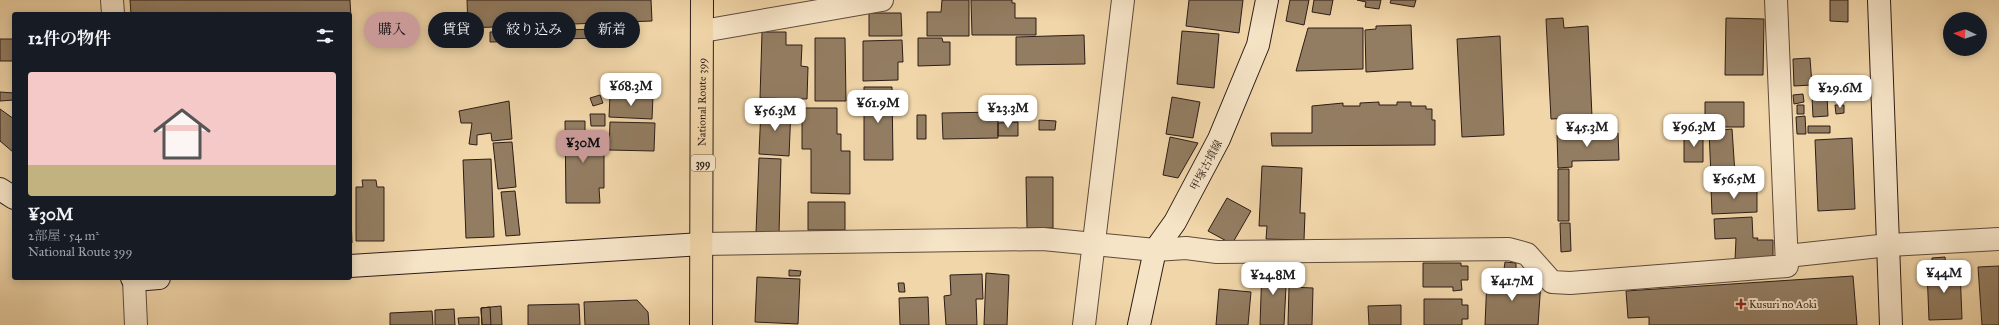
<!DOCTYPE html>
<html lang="ja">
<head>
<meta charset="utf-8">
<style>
	:root { --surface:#171b24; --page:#20242c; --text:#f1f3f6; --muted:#9ea1a6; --accent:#c59692 }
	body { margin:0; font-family:"IM FELL Great Primer","Noto Serif JP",serif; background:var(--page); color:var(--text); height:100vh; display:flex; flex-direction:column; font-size:15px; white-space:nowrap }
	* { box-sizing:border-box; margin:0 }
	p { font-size:13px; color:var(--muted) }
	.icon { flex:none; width:22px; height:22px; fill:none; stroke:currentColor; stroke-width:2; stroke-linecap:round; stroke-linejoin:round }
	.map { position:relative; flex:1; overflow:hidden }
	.panel { position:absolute; left:12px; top:12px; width:340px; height:268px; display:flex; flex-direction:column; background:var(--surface); border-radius:4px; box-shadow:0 2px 10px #0003 }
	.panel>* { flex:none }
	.guide { position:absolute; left:364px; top:12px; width:380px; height:36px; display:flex; gap:8px }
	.needle { width:26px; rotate:274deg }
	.controls { position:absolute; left:1943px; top:12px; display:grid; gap:8px }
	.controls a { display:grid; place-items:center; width:44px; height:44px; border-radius:50%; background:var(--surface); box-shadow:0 2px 10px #0003; font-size:20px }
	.price { position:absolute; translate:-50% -34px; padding:0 9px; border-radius:8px; background:#fff; color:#222; font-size:13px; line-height:26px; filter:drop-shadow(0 1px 2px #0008) }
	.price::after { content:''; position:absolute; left:50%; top:24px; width:12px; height:9px; margin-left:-6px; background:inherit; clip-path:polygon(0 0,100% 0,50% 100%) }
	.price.selected { background:var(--accent); color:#111 }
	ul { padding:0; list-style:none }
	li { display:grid; align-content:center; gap:8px; height:212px; padding:0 16px }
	li span { display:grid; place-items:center; height:124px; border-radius:4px; color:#555 }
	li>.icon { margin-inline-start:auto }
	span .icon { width:72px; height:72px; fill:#fffc; stroke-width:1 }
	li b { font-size:17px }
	h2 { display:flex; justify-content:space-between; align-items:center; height:48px; padding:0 16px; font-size:17px }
	.pill { padding:0 14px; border-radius:18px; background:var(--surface); box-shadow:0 2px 10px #0003; font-size:14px; line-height:36px }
	.pill.selected { background:var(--accent); color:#111 }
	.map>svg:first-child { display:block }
	.building { fill:#937d62; stroke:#2d1d16 }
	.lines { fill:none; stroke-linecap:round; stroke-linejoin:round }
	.street-casing { stroke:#5e4b3b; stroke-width:24 }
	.secondary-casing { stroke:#2d1d16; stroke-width:24 }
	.highway-casing { stroke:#2d1d16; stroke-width:24 }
	.street { stroke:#f6e4c7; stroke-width:22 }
	.secondary { stroke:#f6e4c7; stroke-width:22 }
	.highway { stroke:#f1d6a9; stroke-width:22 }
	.poi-dot { fill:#8f2418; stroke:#f6e4c7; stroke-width:1.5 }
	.labels { text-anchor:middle; stroke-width:4; stroke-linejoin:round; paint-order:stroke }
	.shield { fill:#f6e4c7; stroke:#69594b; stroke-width:1 }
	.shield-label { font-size:10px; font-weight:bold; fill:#2d1d16 }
	.street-label { font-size:11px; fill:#2d1d16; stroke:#f6e4c7 }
	.poi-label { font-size:11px; fill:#2d1d16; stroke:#f6e4c7; text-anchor:start }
</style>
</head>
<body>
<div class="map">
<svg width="1999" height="325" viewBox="0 0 1999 325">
	<rect width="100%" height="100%" fill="#f1d6a9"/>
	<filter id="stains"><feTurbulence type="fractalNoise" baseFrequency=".005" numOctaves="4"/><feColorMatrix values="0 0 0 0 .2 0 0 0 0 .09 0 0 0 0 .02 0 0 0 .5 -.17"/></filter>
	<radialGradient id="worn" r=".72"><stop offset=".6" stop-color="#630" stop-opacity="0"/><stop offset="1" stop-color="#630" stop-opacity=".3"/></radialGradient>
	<path class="building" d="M130,0H350L351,18L350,14H131Z
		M467,0H651L652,21L468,28Z
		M942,0H969V36H927V12H941Z
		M971,0H1012V3H1015V18H1036V35H972Z
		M1189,0H1243L1239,33L1186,26Z
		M1290,0H1309L1304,25L1286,21Z
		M1314,0H1333L1330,15L1312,12Z
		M1357,0H1381L1379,9L1365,7L1366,2Z
		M1391,0H1416L1414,7L1390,3Z
		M1830,0H1848V22L1830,21Z
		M869,13H901L902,36H869Z
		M1563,18L1564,28L1588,26L1592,117L1551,119L1546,19Z
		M1726,18L1764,19L1763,75H1725Z
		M1411,25L1413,69L1366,72L1365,30L1376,29V26Z
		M1308,28H1363V69L1296,71Z
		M599,29V38L562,39V30Z
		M531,31L532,41L490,42V32Z
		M1182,31L1219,34L1214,88L1177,84Z
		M762,32H786V45H802L801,66L808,67L807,99L760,98Z
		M1084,35L1085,64L1016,65V37Z
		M1500,36L1504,135L1462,137L1457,39Z
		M815,38H845L846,101H815Z
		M918,38H942L943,42H950V65L918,66Z
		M0,39H14V61H0Z
		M902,40L903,62H898V80L863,81V41Z
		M1810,58L1812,85L1794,86L1793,59Z
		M864,87H892L893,160H864Z
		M0,92L14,93V100L0,101Z
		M1803,94L1804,102L1794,104L1793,95Z
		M600,95L603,103L593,106L590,98Z
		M610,95L653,96L652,119L609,117Z
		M1827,96L1828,116L1813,117L1812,97Z
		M1172,97L1200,102L1193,138L1166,134Z
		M509,101L512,139L492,141L491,133L477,135V145L469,144L472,123H461L459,111Z
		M1379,102V105H1397V102H1411V106H1426V109H1432V120H1435V145L1272,146L1271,133H1312V106L1343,103V106H1360V103Z
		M1705,102H1744V127H1705Z
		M1797,105H1804V114H1797Z
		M1835,105H1844V113L1836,114Z
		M761,108L791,109L789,156L759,154Z
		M802,108H837V134H841V151H850V194L811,193V149H802Z
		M0,109L14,119L13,152L0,141Z
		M998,112V138L943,139L942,113Z
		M590,114H605V126H591Z
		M917,115H926V139H917Z
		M1805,116L1806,134H1797L1796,117Z
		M1039,120L1056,121L1055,130H1039Z
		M565,121H585V136L604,135V188H599L600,203H566Z
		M610,122L655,123L654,151L609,150Z
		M1018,122V136H998V123Z
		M1808,126H1830V133H1808Z
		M1732,129L1735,174L1711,176L1709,131Z
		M1618,133L1619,160L1572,161V167L1558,168L1557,135Z
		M1703,134V162H1684V135Z
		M1170,137L1198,143L1178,178L1163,175Z
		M1852,138L1855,209L1818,211L1815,140Z
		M512,142L516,187L498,189L493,143Z
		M759,158L781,159L779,234L756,233Z
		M491,159L494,237L466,238L463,160Z
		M1262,166L1302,168L1300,213H1305L1304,240L1266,239L1267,226H1259Z
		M1558,169H1569V221H1558Z
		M1026,177H1053V228H1027Z
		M362,180H376L377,187H384V241H356V187H363Z
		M1757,187V212L1712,214L1711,188Z
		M350,189L352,243H350Z
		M515,191L520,235L506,236L501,192Z
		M1227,198L1251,211L1232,244L1208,231Z
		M808,202H845V230H808Z
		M1752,217L1753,238H1758L1757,240H1773V261H1735L1736,238L1715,239L1714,219Z
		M1560,223H1570L1571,251L1561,252Z
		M1945,257L1946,268H1932V258Z
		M1505,262L1516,263V270L1504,269Z
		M1423,263H1461V266H1468V280H1461L1462,290L1453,291V287H1423Z
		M1999,266V325H1982L1978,267Z
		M1262,267L1287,268L1284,325H1260Z
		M1960,269L1962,319L1929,320L1927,270Z
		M789,270L801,271L800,276H789Z
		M986,273L1009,275L1007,325H984Z
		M982,274L983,299H976L977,325H946L944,296L951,295L950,275Z
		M1853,276L1857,325H1649V317L1628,318L1626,291Z
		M757,277L800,279L798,324L755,322Z
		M1487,278L1541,281L1538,325H1485Z
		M898,283H904L905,292H899Z
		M1289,287L1313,288L1312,325H1288Z
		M1219,289L1251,292L1248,325H1216Z
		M928,297L929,325H900L899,298Z
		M1424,299H1462V305H1468V319H1462V325H1424Z
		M637,300L648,312L649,325H585L584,302Z
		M579,304L580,325H528V305Z
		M1401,305V325H1369L1368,306Z
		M501,306L502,325H482L481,308Z
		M490,307L491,325H482L481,308Z
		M454,309L455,325H435V310Z
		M432,311L433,325H390V313Z
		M479,317V325H459L458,318Z"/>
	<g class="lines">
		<defs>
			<path id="street" d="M112,0L113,14
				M703,31L882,0
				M702,244L1043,239L1155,250L1186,248L1217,252L1509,249L1527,254L1552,282L1570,283L1787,266L1776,0
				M1787,256L1889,245L1999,239
				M134,280L136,325
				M1084,325L1123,0"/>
			<path id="secondary" d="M1879,0L1891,325
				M0,189L14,198
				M350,266L702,244
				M132,278L134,280L159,278
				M1139,325L1155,250L1175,222L1219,139L1258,45L1267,0"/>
			<g id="highway">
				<path id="s1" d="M701,325L702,0"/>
			</g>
		</defs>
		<use href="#street" class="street-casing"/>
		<use href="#secondary" class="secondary-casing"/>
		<use href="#highway" class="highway-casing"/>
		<use href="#street" class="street"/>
		<use href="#secondary" class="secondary"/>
		<use href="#highway" class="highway"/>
	</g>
	<path class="poi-dot" d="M1739 298h4v4h4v4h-4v4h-4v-4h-4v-4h4z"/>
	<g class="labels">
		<rect class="shield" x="691" y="155" width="24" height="16" rx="3"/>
		<g class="shield-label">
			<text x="703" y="167">399</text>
		</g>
		<g class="street-label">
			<text dy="4" stroke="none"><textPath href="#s1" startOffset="223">National Route 399</textPath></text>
			<text transform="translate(1206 165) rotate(-62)" y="4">甲塚古墳線</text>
		</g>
		<g class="poi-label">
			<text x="1749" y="308">Kusuri no Aoki</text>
		</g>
	</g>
	<rect width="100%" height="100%" filter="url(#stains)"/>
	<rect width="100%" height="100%" fill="url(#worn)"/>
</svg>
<div class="controls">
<a><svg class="needle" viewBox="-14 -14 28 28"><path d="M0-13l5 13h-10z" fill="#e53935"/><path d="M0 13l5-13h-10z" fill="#9ea1a6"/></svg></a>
</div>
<b class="price" style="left:631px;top:107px">¥68.3M</b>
<b class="price" style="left:1840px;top:109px">¥29.6M</b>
<b class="price" style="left:878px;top:124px">¥61.9M</b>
<b class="price" style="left:1008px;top:129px">¥23.3M</b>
<b class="price" style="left:775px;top:132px">¥56.3M</b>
<b class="price" style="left:1587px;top:148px">¥45.3M</b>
<b class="price" style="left:1694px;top:148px">¥96.3M</b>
<b class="price selected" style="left:583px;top:164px">¥30M</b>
<b class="price" style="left:1734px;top:200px">¥56.5M</b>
<b class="price" style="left:1944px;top:294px">¥44M</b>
<b class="price" style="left:1273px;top:296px">¥24.8M</b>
<b class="price" style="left:1512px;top:302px">¥41.7M</b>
<div class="guide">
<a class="pill selected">購入</a>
<a class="pill">賃貸</a>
<a class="pill">絞り込み</a>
<a class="pill">新着</a>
</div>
<section class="panel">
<h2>12件の物件<svg class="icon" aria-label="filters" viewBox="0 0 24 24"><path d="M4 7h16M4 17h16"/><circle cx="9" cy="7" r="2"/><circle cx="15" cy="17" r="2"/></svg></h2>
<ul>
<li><span style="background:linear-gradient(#f6c9c9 75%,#c2b280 0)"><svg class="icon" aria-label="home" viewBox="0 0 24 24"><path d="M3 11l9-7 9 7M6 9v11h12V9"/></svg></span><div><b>¥30M</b><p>2部屋 · 54 m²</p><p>National Route 399</p></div></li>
</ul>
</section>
</div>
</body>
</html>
